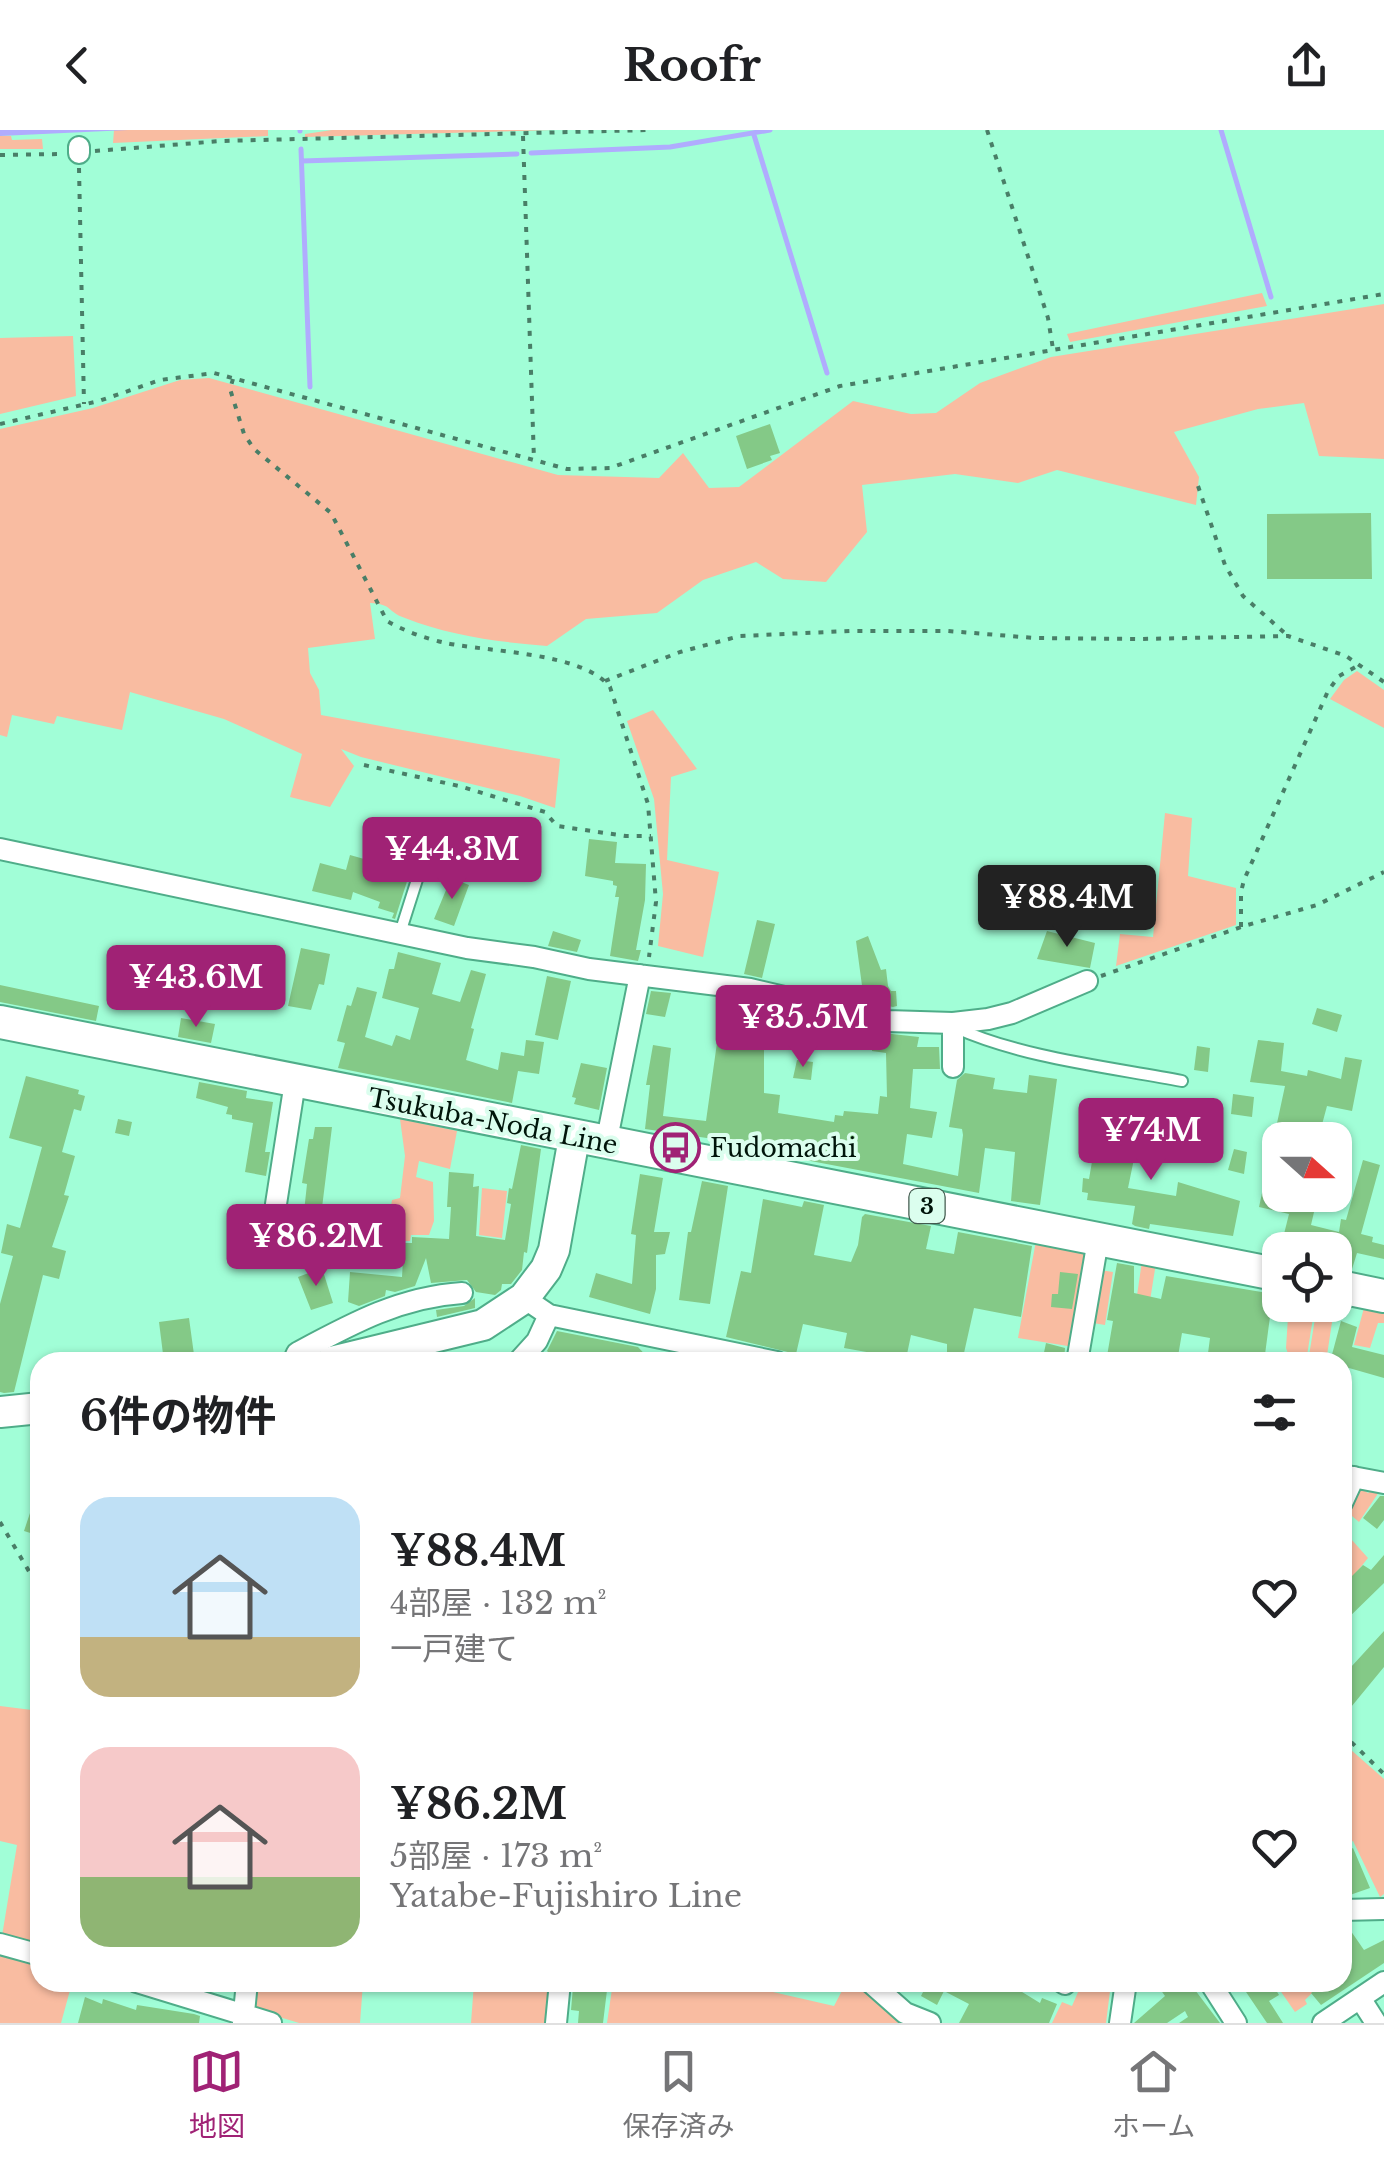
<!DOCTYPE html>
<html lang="ja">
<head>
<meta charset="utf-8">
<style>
	:root { --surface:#fff; --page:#f6f6f6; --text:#202124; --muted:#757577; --line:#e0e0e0; --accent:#a02275 }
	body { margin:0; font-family:"Libre Baskerville","Noto Sans JP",serif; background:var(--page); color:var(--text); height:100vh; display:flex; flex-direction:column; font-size:38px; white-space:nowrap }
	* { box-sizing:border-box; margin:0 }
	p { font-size:32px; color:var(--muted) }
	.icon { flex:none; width:55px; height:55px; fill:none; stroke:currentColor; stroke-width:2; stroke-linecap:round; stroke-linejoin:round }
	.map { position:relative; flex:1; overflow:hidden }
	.panel { position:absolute; left:30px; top:1222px; width:1322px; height:640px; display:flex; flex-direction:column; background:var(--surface); border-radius:30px; box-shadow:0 2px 8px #0004 }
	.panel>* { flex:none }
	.needle { width:65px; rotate:111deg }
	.fabs { position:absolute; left:1262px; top:992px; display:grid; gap:20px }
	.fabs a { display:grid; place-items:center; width:90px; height:90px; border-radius:20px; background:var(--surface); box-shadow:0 2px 8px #0004; font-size:50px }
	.price { position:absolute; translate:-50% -85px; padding:0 22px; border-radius:10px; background:var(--accent); color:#fff; font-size:32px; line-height:65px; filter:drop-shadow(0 2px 5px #0008) }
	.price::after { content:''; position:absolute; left:50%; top:60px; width:30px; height:22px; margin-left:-15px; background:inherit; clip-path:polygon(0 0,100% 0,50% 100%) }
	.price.active { background:#222; color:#fff }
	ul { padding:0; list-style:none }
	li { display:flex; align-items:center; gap:30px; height:250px; padding:0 50px }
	li span { display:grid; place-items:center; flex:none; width:280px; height:200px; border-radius:30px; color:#555 }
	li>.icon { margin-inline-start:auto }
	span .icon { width:120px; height:120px; fill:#fffc; stroke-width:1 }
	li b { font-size:42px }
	h2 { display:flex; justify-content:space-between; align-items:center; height:120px; padding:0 50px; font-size:42px }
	header { display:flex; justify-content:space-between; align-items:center; height:130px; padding:0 50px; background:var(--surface); font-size:45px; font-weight:700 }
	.dock { display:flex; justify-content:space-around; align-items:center; height:140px; border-top:2px solid var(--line); background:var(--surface); font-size:28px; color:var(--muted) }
	.dock a { display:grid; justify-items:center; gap:5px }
	.dock .active { color:var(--accent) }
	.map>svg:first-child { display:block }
	.green { fill:#f9bca1 }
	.water { fill:#b0acfe }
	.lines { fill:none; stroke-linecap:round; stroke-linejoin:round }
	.stream { stroke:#b0acfe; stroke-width:5 }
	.building { fill:#84c987 }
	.lane-casing { stroke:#4fad89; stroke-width:14 }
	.street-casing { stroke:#4fad89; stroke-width:24 }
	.secondary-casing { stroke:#4fad89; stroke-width:34 }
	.primary-casing { stroke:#4fad89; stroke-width:36 }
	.path { stroke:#497e67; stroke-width:4; stroke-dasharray:5 8; stroke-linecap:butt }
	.lane { stroke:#fff; stroke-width:10 }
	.street { stroke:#fff; stroke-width:20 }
	.secondary { stroke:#fff; stroke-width:30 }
	.primary { stroke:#fff; stroke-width:32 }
	.labels { text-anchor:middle; stroke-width:8; stroke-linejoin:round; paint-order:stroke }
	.shield { fill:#dbfeee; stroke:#425a4e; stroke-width:2.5 }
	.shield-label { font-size:22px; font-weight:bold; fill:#00140a }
	.street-label { font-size:25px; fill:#00140a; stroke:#dbfeee }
	.poi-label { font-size:25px; fill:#00140a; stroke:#dbfeee; text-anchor:start }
</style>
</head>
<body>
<header><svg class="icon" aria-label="back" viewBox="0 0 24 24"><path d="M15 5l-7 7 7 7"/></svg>Roofr<svg class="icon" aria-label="share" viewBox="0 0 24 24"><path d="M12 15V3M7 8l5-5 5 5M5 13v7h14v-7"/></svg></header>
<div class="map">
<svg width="1384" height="1893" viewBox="0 0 1384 1893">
	<rect width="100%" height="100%" fill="#a1fed7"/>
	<path class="green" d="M114,0H268V6L113,13Z
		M332,0H553L305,7V4Z
		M0,6H11L12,10L42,9L43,19H0Z
		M1262,163L1267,176L1070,212L1067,204Z
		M1384,174V329L1319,326L1304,273L1258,279L1174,302L1199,347L1196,375L1057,340L1018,353L955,344L862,355L867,402L826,452L783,449L756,432L703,450L657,483L586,489L547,516C499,512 450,506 405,488C387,482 393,474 370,473L375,509L308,518L310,543L319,560L321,585L560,629L555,678L520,666L361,627L341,619L354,636L330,677L290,667L302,624L224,589L130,562L122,600L57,586L54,594L12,585L7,607L0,605V299L93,278L180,250L209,248L558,345L659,348L683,323L709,358L739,357L853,271L911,284L936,283L980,253L1051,227Z
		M73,206L76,266L0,284V208Z
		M1357,541L1384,560V598L1330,569L1344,550Z
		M653,580L697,639L671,647L667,730L719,742L703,827L658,816L663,764L654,669L627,591Z
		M1165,683L1192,688L1188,746L1236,758V795L1116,836L1120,804L1153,807Z
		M400,989L457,1001L450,1039L419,1031L416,1047L433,1052L434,1091L429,1105H411L410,1111H385L392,1070L400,1068L405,1026Z
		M482,1058L507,1061L502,1108L479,1105Z
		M1036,1111L1087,1121L1074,1217L1018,1208Z
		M1142,1131L1156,1133L1145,1202L1132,1200Z
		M1100,1140L1113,1142L1105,1195L1093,1193Z
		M1365,1174L1384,1177V1193H1378L1370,1218L1354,1215Z
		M1303,1175H1315L1306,1232H1291L1286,1218L1288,1187Z
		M1317,1176L1334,1179L1326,1232H1308Z
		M1359,1357L1368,1363L1375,1357L1381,1359L1359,1392L1346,1381Z
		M1343,1400L1368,1428L1343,1459Z
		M0,1576L40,1581V1770L32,1815L2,1806L17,1715L0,1711Z
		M1342,1612L1384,1649V1764L1380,1767L1353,1711L1343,1715Z
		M0,1824L40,1835V1852L72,1853L61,1893H0Z
		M613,1852L733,1853L834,1876L846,1853H857L910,1893H607Z
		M253,1853H363L360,1893H299L253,1879Z
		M474,1853H551L546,1893H471Z
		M1082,1853H1111L1106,1893H1052L1062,1872L1072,1876Z
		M1275,1853L1297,1855L1322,1853L1305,1870L1307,1874L1295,1882Z"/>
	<path class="water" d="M0,0H128L0,6Z"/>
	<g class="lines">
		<path class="stream" d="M300,0V1
			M1221,0L1271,167
			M754,5L827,243
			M301,19L310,257
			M531,23L670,17L770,0
			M302,31L517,24"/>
	</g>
	<path class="building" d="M770,294L780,323L770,326L772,330L747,339L736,306Z
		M1371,383L1372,449H1267V384Z
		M589,709L617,712L615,733L646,734L645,770L636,820H641L638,831L610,826L619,767H615L617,756L613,755V751L585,746Z
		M350,725L410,742L395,789L392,788L394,783L378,778L380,772L353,762L351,770L312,761L320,733L346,740Z
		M451,748L469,755L454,796L434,789Z
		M757,790L775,794L762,848L744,844Z
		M553,801L581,810L577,822L548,816Z
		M1047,801L1095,813L1090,838L1037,829Z
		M868,806L881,840L886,839L888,856L891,861H896L897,876L893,877L859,870L858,864L863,863L856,811Z
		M301,818L330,824L324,855L319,854L311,880L288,876Z
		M398,822L441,833L432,864L460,872L471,840L486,844L471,898L474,899L466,930L498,940L501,922L524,926L526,910L544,912L539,944L518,941L512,973L338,938L345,913L337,911L347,875L351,876L357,857L377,862L365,907L392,916L396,905L410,910L419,878L382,868L389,839H394Z
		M547,846L571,851L558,910L535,905Z
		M0,855L99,876L96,891L0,872Z
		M651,861L671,863L665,887L646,884Z
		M723,870L744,872L738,914H764V963L780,965L778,983L834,992L835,985L843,986L844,981L878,984L880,966L887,967L886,923L872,921L874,902L919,907L917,917H939L940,939H913L910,978L937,982L932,1008L907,1004L903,1034L958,1046L963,1005L962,999L949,997L957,950L965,943L995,948L993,959L1027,963L1029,945L1057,949L1040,1075L1011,1071L1015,1022L985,1018L979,1063L748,1019V1014L645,999L650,955H646L653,915L671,918L663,986L706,991Z
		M1317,878L1342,885L1337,902L1312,894Z
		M181,888L215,894L211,913L178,907Z
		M1258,910L1284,913L1281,941L1307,946L1308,940L1341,949L1345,927L1362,930L1352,981L1327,976L1320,1002L1295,995L1291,1010H1280L1278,1065H1318L1311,1095L1339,1102L1341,1089L1346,1090L1363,1030L1380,1035L1361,1104L1373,1107L1372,1112L1384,1115V1129L1357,1123L1352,1139L1335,1137V1120H1315L1282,1112L1289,1084L1259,1077L1285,956L1250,952Z
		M1197,916L1210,918L1208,942L1194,940Z
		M797,930L813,932L811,950L793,948Z
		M581,933L607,938L599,980L574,974L576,968L572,967Z
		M26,946L79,960L78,964L85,966L81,981L74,979L62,1022L75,1026L64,1065L69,1066L52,1117L66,1121L59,1149L43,1145L14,1262L4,1263L0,1262V1174L13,1126L1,1123L7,1094L20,1098L42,1017L9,1008Z
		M199,952L247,961L246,968L273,972L265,1022H270L266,1046L245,1042L253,993L232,989V985L226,984L228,977L196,968Z
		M1233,964L1254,967L1252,987L1231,984Z
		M1100,985L1151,997L1152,992L1168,995L1164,1023L1152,1020L1150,1027L1135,1024L1128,1058L1176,1066L1178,1052L1240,1071L1233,1106L1150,1094L1149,1099L1135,1096L1132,1094L1135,1076L1087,1070L1088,1063L1082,1062L1083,1048L1089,1049Z
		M118,989L132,992L129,1006L115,1003Z
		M315,997H332L318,1110L323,1111L321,1126L291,1122L294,1094L301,1096L303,1091L307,1054L302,1053L309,1009H313Z
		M521,1015L541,1019L527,1123L524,1122L522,1140L511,1154H502L501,1160L495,1165L476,1162L467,1150L431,1153L426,1128L415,1156L395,1162L386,1160L385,1166L359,1176L348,1172L350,1142L402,1147L404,1113H412V1107L449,1109L451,1077H447L449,1042L474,1044L473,1057L479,1056L476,1106L505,1110L511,1074L507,1073L509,1058L512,1059Z
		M1234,1019L1247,1022L1244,1044L1228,1040Z
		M640,1044L663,1048L654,1102H670L665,1124L656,1125V1159L650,1184L589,1167L596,1143L632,1154L636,1105L631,1104Z
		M702,1051L728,1056L710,1174L679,1170L688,1102H691Z
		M763,1069L802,1077L804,1071L824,1075L814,1125L851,1132L858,1115L862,1087L865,1084L931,1096L926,1119L954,1124L958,1102L1032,1116L1021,1187L974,1178L962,1232H947V1214L911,1205L906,1229L844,1218L847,1203L803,1194L796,1224L726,1207L741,1141L751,1143Z
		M1117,1133L1134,1136V1163L1161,1169L1166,1146L1273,1164L1264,1232L1207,1231L1210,1208L1182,1203L1177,1232H1106L1113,1191L1107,1190Z
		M322,1138L333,1173L311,1180L298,1147Z
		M1060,1142L1078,1144L1072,1179L1051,1177L1052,1164H1058Z
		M475,1168V1178L437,1187L436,1180L464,1176Z
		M189,1188L195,1232H164L159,1192Z
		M1341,1191L1357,1197L1352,1217L1384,1225V1248L1342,1236V1232H1330Z
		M557,1201L638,1217L652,1232H624L606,1226L604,1232L566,1227L559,1232L547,1221Z
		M1046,1213L1065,1218L1064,1232H1042Z
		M668,1224L708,1232H662Z
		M37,1362H40V1406L24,1401Z
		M1380,1366H1384V1390L1377,1399L1363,1388Z
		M1384,1425V1453L1342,1494V1456L1363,1435L1371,1440Z
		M1384,1501V1537L1342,1588V1528L1351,1537Z
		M1353,1718L1370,1758L1347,1766L1342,1757V1723Z
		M1342,1794H1346L1364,1820L1384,1810V1833L1321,1875L1311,1863L1326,1852H1342Z
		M591,1852H608L603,1893H578L579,1881L571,1880L573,1857L590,1859Z
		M925,1852H1006L1040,1873L1042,1868L1057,1874L1049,1893H959L969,1874L944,1861L937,1875L921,1866L927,1854Z
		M1170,1852H1189L1220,1893H1179L1188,1887L1185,1881L1167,1893H1134L1165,1866L1160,1859Z
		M1253,1852H1271L1279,1865L1269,1871L1283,1893H1267L1244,1859Z
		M85,1867L102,1874L103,1869L136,1880L137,1875L194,1884L200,1886L199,1893H78Z"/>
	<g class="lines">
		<defs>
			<path id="lane" d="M400,803L421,737
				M954,897C1022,928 1109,937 1182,951"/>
			<path id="street" d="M79,17V23
				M0,719L467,818L534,827L589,839L750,859L887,891L953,893L988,889L1012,883L1087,851
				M953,937V893
				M606,1014L640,845
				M276,1074L295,952
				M524,1168L549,1185L777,1232
				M293,1232L297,1223C351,1194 400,1167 462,1163
				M518,1232L537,1211L549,1185
				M1077,1232L1098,1110
				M1342,1345L1384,1353
				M1342,1373L1354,1347
				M1342,1780L1384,1779
				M0,1814L40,1825
				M137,1852L271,1893
				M870,1852L905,1883L930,1893
				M1062,1852L1065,1854
				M1220,1852L1213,1857L1236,1893
				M1360,1868L1376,1893
				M243,1893L247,1852
				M556,1893L560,1852
				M1120,1893L1126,1852
				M1323,1893L1384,1852"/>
			<path id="secondary" d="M331,1232L483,1195L524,1168L546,1139L554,1120L574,1008
				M0,1282L40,1278"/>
			<path id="primary" d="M0,892L1280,1145
				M1335,1156L1384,1166"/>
		</defs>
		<use href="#lane" class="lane-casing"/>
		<use href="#street" class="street-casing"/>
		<use href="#secondary" class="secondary-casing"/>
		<use href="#primary" class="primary-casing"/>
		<path class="path" d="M987,0L1048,188L1053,219
			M523,6L534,330
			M95,21L221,11L648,0
			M0,25L60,24
			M79,38L84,274
			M233,249L230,259L244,304L254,319L331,383L387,491C404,501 427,509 446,513C487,522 583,522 610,557L648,674L656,772L649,827
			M0,294L99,271L160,250L214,243L567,339L610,338L840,256L1384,164
			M1198,356L1225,435L1243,466L1288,506
			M605,551L680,522L740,506L850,501H948L1035,508L1139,509L1288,506L1346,526L1384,552
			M364,635L459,656L545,682L557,696L626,706H651
			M1241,797V762L1244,750L1328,561L1339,546L1359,535
			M1101,846L1244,796L1317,775L1384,742
			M0,1392L40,1460
			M1342,1603L1384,1644"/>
		<use href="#lane" class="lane"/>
		<use href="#street" class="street"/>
		<use href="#secondary" class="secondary"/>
		<use href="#primary" class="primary"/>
	</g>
	<defs>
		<symbol id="bus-ring" viewBox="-11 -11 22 22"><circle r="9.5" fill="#dbfeee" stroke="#a02275" stroke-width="1.5"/><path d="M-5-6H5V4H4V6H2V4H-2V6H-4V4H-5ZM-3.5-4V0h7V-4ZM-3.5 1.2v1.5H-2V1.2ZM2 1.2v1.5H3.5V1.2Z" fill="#a02275"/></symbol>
	</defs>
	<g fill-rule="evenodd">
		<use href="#bus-ring" x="648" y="990" width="55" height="55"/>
	</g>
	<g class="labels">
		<rect class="shield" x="909.5" y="1059" width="35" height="34" rx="8"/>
		<g class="shield-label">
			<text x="927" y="1084">3</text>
		</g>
		<g class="street-label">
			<text transform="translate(493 991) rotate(11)" y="9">Tsukuba-Noda Line</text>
		</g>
		<g class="poi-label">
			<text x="710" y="1027">Fudomachi</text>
		</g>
	</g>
</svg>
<div class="fabs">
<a><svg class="needle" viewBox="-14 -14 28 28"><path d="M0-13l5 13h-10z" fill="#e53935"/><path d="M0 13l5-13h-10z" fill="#757577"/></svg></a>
<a><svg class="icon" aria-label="locate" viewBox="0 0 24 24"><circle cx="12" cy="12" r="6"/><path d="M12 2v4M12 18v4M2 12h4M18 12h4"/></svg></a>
</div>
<b class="price" style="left:452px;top:772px">¥44.3M</b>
<b class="price active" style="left:1067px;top:820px">¥88.4M</b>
<b class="price" style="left:196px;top:900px">¥43.6M</b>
<b class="price" style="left:803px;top:940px">¥35.5M</b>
<b class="price" style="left:1151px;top:1053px">¥74M</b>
<b class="price" style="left:316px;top:1159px">¥86.2M</b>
<section class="panel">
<h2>6件の物件<svg class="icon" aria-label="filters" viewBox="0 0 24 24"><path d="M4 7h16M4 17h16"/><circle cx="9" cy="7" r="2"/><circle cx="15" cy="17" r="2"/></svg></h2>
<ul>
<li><span style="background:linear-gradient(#bfe0f5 70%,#c2b280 0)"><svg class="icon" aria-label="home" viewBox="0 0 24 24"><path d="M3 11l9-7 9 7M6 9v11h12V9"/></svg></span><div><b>¥88.4M</b><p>4部屋 · 132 m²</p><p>一戸建て</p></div><svg class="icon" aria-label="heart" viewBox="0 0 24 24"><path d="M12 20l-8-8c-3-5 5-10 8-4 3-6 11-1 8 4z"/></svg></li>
<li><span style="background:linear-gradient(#f6c9c9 65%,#8fb573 0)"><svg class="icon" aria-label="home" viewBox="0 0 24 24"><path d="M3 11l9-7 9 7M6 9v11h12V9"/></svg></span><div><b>¥86.2M</b><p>5部屋 · 173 m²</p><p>Yatabe-Fujishiro Line</p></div><svg class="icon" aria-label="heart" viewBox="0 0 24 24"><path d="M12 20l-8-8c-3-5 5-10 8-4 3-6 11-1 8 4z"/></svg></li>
</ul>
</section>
</div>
<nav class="dock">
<a class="active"><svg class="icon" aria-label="map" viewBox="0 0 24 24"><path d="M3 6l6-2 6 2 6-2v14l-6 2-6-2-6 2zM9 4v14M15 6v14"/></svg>地図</a>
<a><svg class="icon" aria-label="saved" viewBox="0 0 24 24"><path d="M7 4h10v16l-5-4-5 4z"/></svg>保存済み</a>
<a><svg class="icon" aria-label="home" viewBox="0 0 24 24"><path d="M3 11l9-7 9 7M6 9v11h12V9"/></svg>ホーム</a>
</nav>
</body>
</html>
